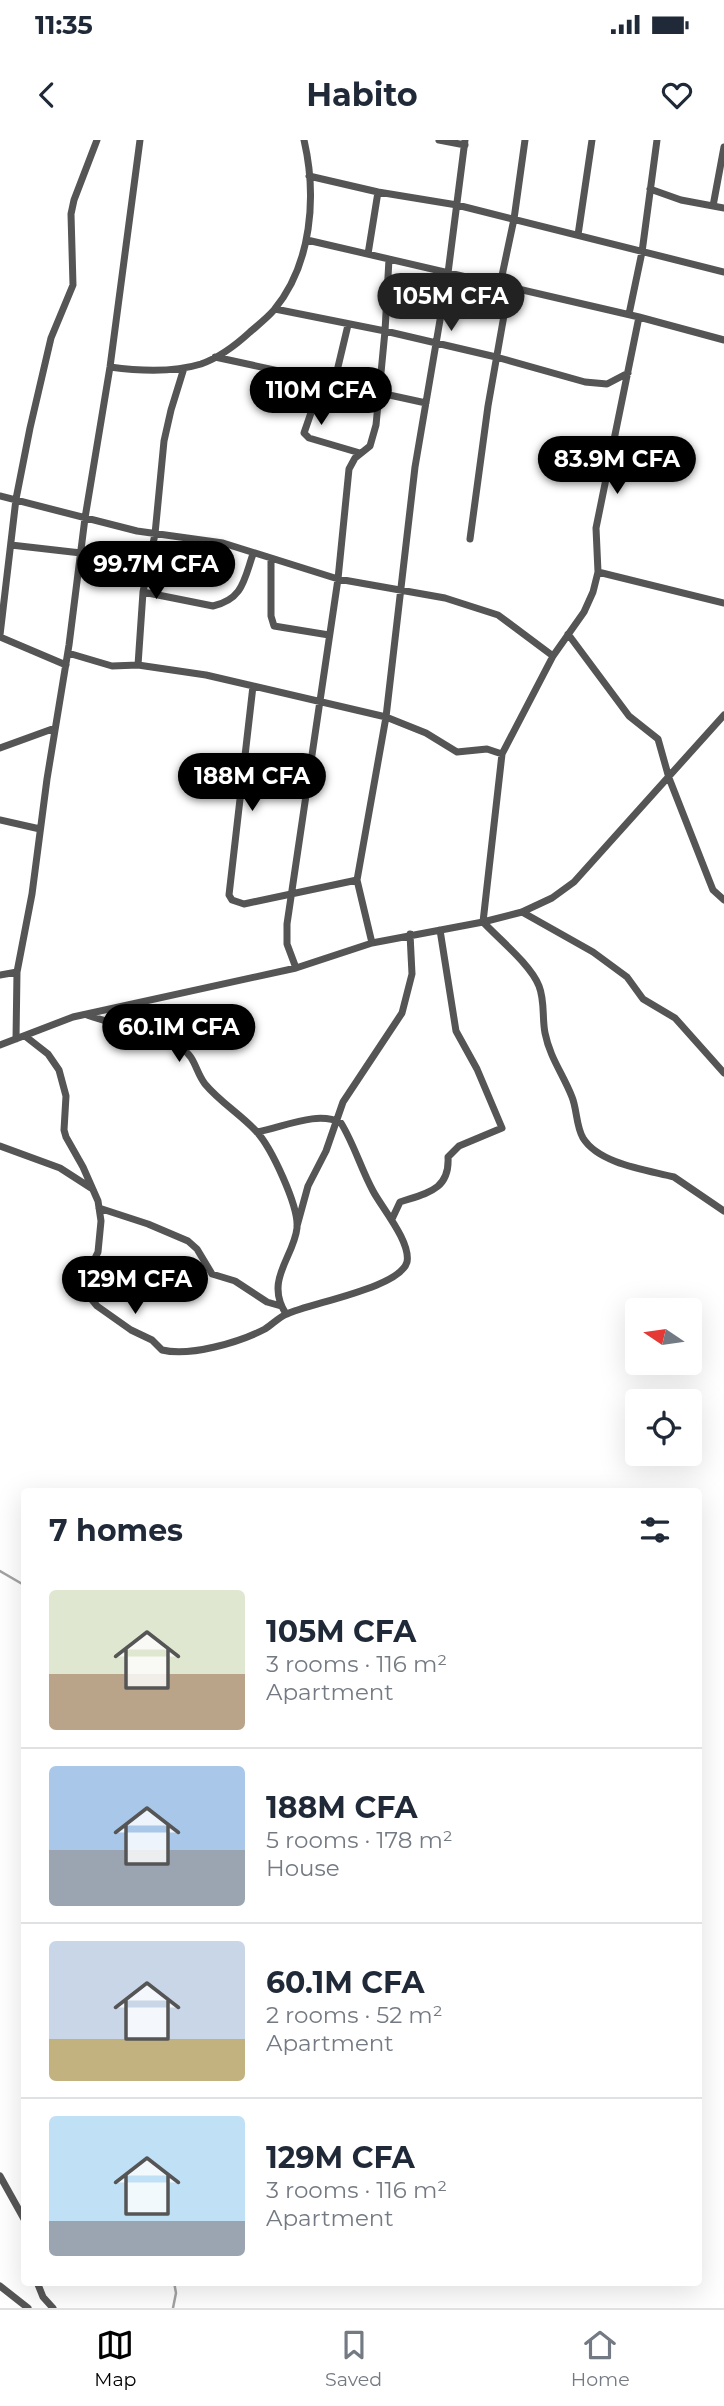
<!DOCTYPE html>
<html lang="en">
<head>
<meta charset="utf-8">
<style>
	:root { --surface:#fff; --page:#f2f2f3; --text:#1f2937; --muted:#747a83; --line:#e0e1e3; --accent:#000 }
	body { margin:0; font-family:Montserrat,sans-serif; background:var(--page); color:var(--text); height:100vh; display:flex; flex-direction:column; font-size:26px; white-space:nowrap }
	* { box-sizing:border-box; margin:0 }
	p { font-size:23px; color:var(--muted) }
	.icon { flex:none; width:38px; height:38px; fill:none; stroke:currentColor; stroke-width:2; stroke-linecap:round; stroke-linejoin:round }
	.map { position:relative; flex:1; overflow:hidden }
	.details { position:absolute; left:21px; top:1348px; width:681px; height:798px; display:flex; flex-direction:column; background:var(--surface); border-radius:7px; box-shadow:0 7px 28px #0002 }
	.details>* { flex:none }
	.needle { width:46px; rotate:283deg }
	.buttons { position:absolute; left:625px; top:1158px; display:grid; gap:14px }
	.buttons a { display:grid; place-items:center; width:77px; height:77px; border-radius:7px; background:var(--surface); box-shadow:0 7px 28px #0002; font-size:35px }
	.price { position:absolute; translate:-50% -60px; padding:0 16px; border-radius:24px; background:var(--accent); color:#fff; font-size:23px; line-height:46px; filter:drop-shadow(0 2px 4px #0008) }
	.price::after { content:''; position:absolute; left:50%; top:42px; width:21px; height:16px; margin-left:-10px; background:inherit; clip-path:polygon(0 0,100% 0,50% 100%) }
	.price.selected { background:#222; color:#fff }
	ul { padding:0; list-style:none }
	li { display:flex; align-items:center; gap:21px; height:175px; padding:0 28px }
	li+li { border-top:2px solid var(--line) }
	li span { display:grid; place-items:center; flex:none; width:196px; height:140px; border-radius:7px; color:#555 }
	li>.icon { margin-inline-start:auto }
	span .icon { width:84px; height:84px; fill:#fffc; stroke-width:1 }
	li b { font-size:30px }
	h2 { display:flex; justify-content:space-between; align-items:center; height:84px; padding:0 28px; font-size:30px }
	.status { display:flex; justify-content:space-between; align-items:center; height:49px; padding:0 35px; background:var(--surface); direction:ltr }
	.status svg { height:19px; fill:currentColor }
	header { display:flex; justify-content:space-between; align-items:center; height:91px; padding:0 28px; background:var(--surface); font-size:32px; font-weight:700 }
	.dock { display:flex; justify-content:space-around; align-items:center; height:98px; border-top:2px solid var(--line); background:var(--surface); font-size:19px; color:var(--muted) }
	.dock a { display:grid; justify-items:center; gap:4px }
	.dock .selected { color:var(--accent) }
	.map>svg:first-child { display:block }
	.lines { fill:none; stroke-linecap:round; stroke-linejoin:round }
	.stream { stroke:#a3a3a3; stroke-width:2.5 }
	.minor { stroke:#555; stroke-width:7 }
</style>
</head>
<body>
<div class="status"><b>11:35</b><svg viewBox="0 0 49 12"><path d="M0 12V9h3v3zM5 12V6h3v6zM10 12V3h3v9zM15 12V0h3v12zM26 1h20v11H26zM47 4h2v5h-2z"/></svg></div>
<header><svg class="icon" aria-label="back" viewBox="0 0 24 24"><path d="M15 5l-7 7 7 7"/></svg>Habito<svg class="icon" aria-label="heart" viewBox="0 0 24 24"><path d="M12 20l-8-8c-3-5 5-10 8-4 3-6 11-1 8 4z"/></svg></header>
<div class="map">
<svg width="724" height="2168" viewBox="0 0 724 2168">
	<rect width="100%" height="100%" fill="#fff"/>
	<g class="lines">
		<path class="stream" d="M0,1431L24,1445
			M173,2168L176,2153L174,2142"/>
		<path class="minor" d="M439,0L465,5
			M309,36L378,52L457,65L724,132
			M650,49L681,60L724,68
			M713,66L724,7
			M578,95L592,0
			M307,100L639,177L724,200
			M368,114L378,52
			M500,145L514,79L525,0
			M275,169L385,191L496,217L585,242L607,244L628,233
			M629,174L642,112L657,0
			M348,185L337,231L328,241L313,267L304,293L309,298L360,313
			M215,217L426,263
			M110,227C139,231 172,233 201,224C218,218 237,204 250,192C258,185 267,178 274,170C312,124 317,56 304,0
			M0,356L137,391L223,403L338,439L445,458L498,475L553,516L502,614
			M470,399L488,266L509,147
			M11,405L81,413
			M271,419V476L274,486L329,495
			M598,432L724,463
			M143,452L213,466C243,459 244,440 253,414
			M568,494L629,576L658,599L669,638L709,740L713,750L724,760
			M0,495L16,359L30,288L51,198L73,145L71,74L74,60L97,0
			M0,497L66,525
			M68,513L112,526L138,525L206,535L386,577L426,593L457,612L487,609L502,614L483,782C499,799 531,825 539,846C545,861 542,878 545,893C550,918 563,934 572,957C577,969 576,986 583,998C599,1024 647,1030 674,1037L724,1071
			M553,516L584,472L593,452L598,432L596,388L639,177
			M138,525L143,452L155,394L164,301L171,270L184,228
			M253,546L229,755L232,760L244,764L357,740
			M0,608L55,588
			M0,680L40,689
			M522,772L593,812L627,837L643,859L675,878L724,933
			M372,803L357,740L386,577L415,327L448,133L465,0
			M296,828L287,804V784L338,439L349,329L355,318L370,306L376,285L385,191L389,119
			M0,835L17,832
			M87,875C118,886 154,891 182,909C195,916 196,933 205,944C220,962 240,974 256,991C271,1007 299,1066 297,1088C294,1117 264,1140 286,1174
			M25,896L48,914L59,930L66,956L64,990L66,997L83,1027L98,1061L101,1081L98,1112L85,1139L88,1155L97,1166L131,1190L152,1200L162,1210C190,1217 240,1202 265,1189C273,1184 279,1177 287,1174C310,1163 400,1148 407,1122C411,1102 382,1068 373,1051C361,1029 354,1004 341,983C317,970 282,988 257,992
			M16,899L17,832L32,754L47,639L69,505L85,378L110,227L140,0
			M0,905L73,877L296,828L372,803L483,782L522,772L552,758L574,742L724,575
			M0,1006L60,1028L91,1048
			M99,1068L148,1084L188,1101L197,1109L212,1134L235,1141L267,1162L281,1166
			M392,1079L400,1062C427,1053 450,1050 448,1017L459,1006L502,988L477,929L456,891L440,790
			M297,1086L308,1046L326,1011L343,962L402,873L412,834L410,794
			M0,2036L24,2079
			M37,2142L43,2157L53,2168
			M0,2146L28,2168"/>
	</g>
</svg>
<div class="buttons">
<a><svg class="needle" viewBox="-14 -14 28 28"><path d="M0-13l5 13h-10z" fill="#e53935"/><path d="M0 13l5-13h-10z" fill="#747a83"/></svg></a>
<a><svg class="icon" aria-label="locate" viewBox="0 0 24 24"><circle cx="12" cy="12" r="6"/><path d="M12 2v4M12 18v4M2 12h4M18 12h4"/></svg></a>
</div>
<b class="price selected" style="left:451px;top:193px">105M CFA</b>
<b class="price" style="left:321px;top:287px">110M CFA</b>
<b class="price" style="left:617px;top:356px">83.9M CFA</b>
<b class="price" style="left:156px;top:461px">99.7M CFA</b>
<b class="price" style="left:252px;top:673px">188M CFA</b>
<b class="price" style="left:179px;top:924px">60.1M CFA</b>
<b class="price" style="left:135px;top:1176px">129M CFA</b>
<section class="details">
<h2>7 homes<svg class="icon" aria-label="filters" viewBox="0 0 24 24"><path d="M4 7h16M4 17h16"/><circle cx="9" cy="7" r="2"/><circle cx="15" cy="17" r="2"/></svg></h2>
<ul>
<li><span style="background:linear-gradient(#dfe7d0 60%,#b9a48a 0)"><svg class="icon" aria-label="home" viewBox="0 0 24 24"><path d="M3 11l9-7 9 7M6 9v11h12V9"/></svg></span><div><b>105M CFA</b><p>3 rooms · 116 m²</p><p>Apartment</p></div></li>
<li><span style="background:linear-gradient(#a9c7e8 60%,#9aa5b1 0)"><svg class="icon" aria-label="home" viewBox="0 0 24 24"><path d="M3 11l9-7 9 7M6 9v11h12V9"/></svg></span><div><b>188M CFA</b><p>5 rooms · 178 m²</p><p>House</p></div></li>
<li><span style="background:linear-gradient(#c9d6e8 70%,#c2b280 0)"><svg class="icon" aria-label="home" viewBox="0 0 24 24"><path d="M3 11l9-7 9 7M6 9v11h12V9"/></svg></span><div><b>60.1M CFA</b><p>2 rooms · 52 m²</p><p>Apartment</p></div></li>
<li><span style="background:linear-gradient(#bfe0f5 75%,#9aa5b1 0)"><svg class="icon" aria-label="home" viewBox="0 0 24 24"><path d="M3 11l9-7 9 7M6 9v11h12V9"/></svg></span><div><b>129M CFA</b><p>3 rooms · 116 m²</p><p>Apartment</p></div></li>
</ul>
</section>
</div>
<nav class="dock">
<a class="selected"><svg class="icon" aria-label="map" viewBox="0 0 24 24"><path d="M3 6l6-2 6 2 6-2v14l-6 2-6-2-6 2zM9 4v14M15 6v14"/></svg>Map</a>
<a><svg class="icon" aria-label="saved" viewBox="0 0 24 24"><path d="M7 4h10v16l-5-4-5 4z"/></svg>Saved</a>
<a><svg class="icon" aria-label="home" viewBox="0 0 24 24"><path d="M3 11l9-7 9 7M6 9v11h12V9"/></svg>Home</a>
</nav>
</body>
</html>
